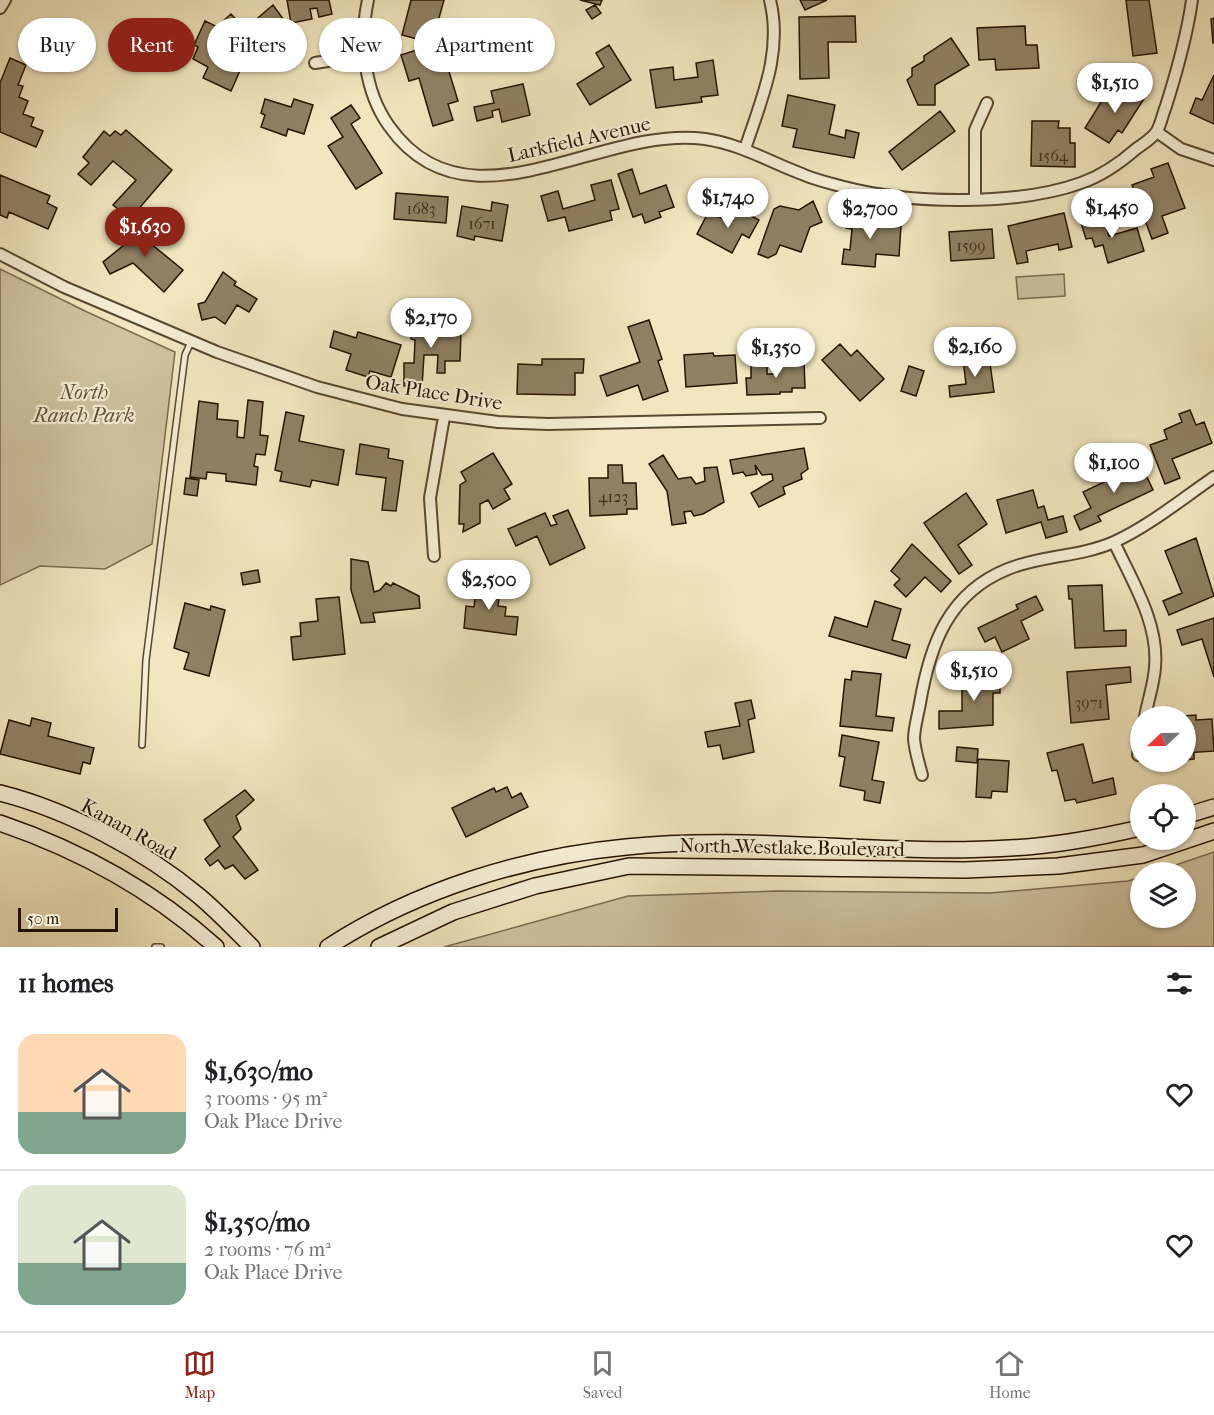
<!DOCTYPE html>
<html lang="en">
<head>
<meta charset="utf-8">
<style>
	:root { --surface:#fff; --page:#f2f2f2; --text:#202124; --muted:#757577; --line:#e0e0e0; --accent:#8f2418 }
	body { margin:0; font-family:"IM FELL French Canon",serif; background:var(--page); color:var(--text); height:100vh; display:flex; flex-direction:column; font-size:22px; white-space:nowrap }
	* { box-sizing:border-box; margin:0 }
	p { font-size:20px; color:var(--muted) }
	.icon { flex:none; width:33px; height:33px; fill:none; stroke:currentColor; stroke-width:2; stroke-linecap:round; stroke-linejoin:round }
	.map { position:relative; height:947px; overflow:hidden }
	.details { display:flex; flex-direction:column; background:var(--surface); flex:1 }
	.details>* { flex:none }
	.banner { position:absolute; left:18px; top:18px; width:600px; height:54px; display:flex; gap:12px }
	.needle { width:39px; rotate:248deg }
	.tools { position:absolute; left:1130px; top:706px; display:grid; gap:12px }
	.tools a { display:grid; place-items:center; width:66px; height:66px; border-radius:50%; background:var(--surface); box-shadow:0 2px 4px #0004; font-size:30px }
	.scale { position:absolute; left:18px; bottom:15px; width:100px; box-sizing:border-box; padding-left:6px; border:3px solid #261300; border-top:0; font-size:16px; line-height:21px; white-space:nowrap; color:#261300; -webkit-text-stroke:4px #f6efd5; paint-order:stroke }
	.price { position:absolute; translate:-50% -51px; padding:0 14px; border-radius:21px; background:#fff; color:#222; font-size:20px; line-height:39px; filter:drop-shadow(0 2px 3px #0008) }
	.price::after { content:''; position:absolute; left:50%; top:36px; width:18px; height:14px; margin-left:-9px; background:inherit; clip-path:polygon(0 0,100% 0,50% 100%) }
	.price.current { background:var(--accent); color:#fff }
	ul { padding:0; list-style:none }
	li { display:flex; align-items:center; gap:18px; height:150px; padding:0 18px }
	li+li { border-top:2px solid var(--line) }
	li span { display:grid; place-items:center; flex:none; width:168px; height:120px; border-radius:18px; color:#555 }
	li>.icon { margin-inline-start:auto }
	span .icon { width:72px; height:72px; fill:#fffc; stroke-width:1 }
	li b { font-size:26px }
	h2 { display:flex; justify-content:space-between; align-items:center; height:72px; padding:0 18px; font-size:26px }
	.tag { padding:0 21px; border-radius:27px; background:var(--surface); box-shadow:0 2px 4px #0004; font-size:21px; line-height:54px }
	.tag.current { background:var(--accent); color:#fff }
	.menu { display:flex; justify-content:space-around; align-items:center; height:84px; border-top:2px solid var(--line); background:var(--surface); font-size:16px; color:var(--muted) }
	.menu a { display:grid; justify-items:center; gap:3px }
	.menu .current { color:var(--accent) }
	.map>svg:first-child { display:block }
	.green { fill:#cec29f; stroke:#7a6a50; stroke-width:1.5 }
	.building { fill:#908163; stroke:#261300; stroke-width:1.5 }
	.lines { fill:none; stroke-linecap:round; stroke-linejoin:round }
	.service-casing { stroke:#594830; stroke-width:8 }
	.minor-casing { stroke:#594830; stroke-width:14 }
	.secondary-casing { stroke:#261300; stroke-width:18 }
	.service { stroke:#f6efd5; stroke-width:5 }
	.minor { stroke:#f6efd5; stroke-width:10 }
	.secondary { stroke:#f6efd5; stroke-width:15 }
	.labels { text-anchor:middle; stroke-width:4.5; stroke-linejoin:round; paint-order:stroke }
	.number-label { font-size:16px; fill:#402e19 }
	.street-label { font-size:20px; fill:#261300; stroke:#f6efd5 }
	.park-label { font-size:20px; font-style:italic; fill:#615038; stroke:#f6efd5 }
</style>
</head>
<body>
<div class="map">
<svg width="1214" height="947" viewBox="0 0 1214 947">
	<rect width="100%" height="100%" fill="#f1e6bf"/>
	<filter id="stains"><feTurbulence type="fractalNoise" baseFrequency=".00333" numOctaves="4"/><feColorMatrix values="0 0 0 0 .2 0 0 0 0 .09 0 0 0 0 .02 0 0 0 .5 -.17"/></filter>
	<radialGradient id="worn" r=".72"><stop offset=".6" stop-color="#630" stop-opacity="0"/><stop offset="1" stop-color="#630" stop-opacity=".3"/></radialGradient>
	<path class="green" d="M0,269L87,312L175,352L152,544L105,569L40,566L0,585Z
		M1064,274L1065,296L1018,299L1016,277Z
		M1214,852V947H444L628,896L777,891L990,893L1128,881L1140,877V918H1185V873H1152Z"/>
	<path class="building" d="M287,0H329L332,14L319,17L317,8L310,9L312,19L291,23Z
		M411,0H444L432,43L402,35Z
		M580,0H602L600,5Z
		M800,0H827L805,10Z
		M1126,0H1149L1157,53L1133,56Z
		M273,5L294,34L278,48L272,43L255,58L223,21L231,14L245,29Z
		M595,5L601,13L592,19L586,10Z
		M855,16L856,42H828L829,78L800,79L799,17Z
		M1214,18V43H1213L1211,19Z
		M205,21L226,31L222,40L231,45L225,58L242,66L231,91L203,78L208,67L193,59L198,47L194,45Z
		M1025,26L1026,45H1037L1039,68L996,70L995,59L979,60L977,28Z
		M951,38L969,65L935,85V105H918L907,80L912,76V68L924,61V56Z
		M609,45L631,80L590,105L577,84L604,67L596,53Z
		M423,48L428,63L437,60L439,67L447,65L458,101L448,104L453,120L433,126L419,78L409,81L401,55Z
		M10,58L26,65L18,85L23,86L19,97L28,101L23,114L34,118L31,126L43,131L36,147L0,132V83Z
		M713,60L718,95L701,97L702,102L656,108L650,70L673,67L674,80L698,77L696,63Z
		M1214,75V124L1190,113L1196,98L1202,100Z
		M523,84L530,115L502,122L499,109L492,111L493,117L477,121L474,107L494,103L491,91Z
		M1133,85L1147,94L1122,133L1118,130L1109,143L1085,128L1108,91L1123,101Z
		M788,95L835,105L829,134L845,138L846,130L859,133L854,158L793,147L797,129L782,126Z
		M265,99L291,107L294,99L313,105L304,134L288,129L286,136L261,127L265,115L261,113Z
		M351,105L360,118L351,124L382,173L356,189L328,146L343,137L331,118Z
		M940,111L955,131L902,170L889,152Z
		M1032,121H1059L1058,128H1070V143H1075V167L1031,166Z
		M126,130L172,170L130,219L113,205L136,180L113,161L91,185L78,174L89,163L83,157L104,131L110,136L115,131L121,135Z
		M1168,163L1185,208L1162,216L1168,233L1152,239L1132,185L1154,177L1151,169Z
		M632,169L640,194L666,185L674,207L659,212L661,217L645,223L642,214L633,217L618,174Z
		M0,175L50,196L47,203L57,208L48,229L9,212L7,218L0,215Z
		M611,180L619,209L610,211L612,220L569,231L565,217L548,221L541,196L558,191L563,209L595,200L591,185Z
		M396,193L448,197L446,223L394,219Z
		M813,201L822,222L810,227L801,252L780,245L776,254L768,258L758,254L774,209L780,206L799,210Z
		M492,202L508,205L502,241L475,236L474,240L457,236L462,206L491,211Z
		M736,208L759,220L749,238L742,234L732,253L697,234L709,211L728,222Z
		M847,212L870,214V221L901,226L899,256L876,254L875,267L842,264L844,249L850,250L852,229L846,228Z
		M1064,213L1072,247L1059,250L1058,244L1026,251L1028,262L1017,264L1008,226Z
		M1102,213L1109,236L1137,228L1144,251L1108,263L1103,245L1095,247L1092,238L1086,239L1080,220Z
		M137,219L154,225L150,243L183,270L164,292L133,263L110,274L103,262L129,241Z
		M992,229L994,258L951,261L949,232Z
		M223,272L236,282L234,285L257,299L249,312L237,305L225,324L215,317L202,320L198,304L205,302Z
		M422,314L434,315L433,329L461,330L460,361H445V373H437L438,355H424L422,387L404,386V363H414L415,340L411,339V322H421Z
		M649,320L662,359L658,361L668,391L643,400L638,385L607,396L600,376L640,362L628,327Z
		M334,331L356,338L358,332L401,345L391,377L370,371L368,377L346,370L351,354L330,347Z
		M840,344L851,356L857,350L884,379L860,401L822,360Z
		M713,353L714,356L735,355L737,383L686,387L684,355Z
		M989,356L994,392L950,397L949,386L966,384L963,359Z
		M542,359H584L583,373H575V395L517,394L518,364L542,365Z
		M804,362L805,388H792V392H780V394L747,395L746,378H751V364L767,363V374H778L777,363Z
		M909,366L924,371L916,396L901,391Z
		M248,400L263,402L260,435L268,436L265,455L256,454L254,466L258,467L256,485L226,481V474L207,472L206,479L190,477L199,401L218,404L217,419L238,421L237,437L244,438Z
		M1190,410L1196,425L1204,422L1212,443L1172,459L1180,478L1165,484L1150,445L1167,439L1164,430L1182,422L1179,414Z
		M286,412L304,416L299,441L344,450L338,485L312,480L310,487L280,481L282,472L275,470Z
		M360,444L389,449L388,458L403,461L396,511L382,510L386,478L356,474Z
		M804,448L808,469L801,474L802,479L783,487L785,494L759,507L751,493L773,480L772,474L762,475L755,465L757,474L746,476L743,472L733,474L730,460Z
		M493,453L512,484L504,489L510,499L493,509L488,500L480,504V523L463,532L464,524H459L460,485L466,481L461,472Z
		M663,455L678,479L691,477L696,484L705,481L704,468L717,467L724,502L703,514L694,516L691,511L684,512L686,523L672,525L667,491L649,464Z
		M1138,458L1153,490L1098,516L1101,521L1080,530L1074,516L1091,508L1083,492L1129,470L1126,464Z
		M608,465H622L623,483H636L637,509H627V514L590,516L589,478H608Z
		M186,478L199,480L197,496L184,494Z
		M1033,490L1038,508L1044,506L1048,520L1063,516L1067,532L1046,538L1041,522L1006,533L997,500Z
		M966,493L987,524L958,545L972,565L959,574L924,523Z
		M568,510L585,548L550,565L537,536L516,546L508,529L545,513L551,526L557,524L553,516Z
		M1196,538L1214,596L1169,615L1163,601L1182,593L1165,551Z
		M912,544L951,581L941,592L925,577L906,597L894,585L900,579L891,571Z
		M351,559L368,562L374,592L380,590L386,583L391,586L393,583L419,596L420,608L373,613L375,622L361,623L351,590Z
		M258,570L260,582L243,585L241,573Z
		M477,579L501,582L498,606L506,607L505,616L518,617L516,635L464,628L466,606L474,607Z
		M1102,585L1104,631L1126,630V646L1075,648L1072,599H1069L1068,586Z
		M1036,596L1043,610L1021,621L1029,639L1002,652L995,637L985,642L978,628L1018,609L1016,605Z
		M339,597L345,654L293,660L291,637L301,636L300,623L318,621L316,599Z
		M875,601L901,609L892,640L910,645L906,658L829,636L835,617L867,627Z
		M185,603L210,610L211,606L225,610L209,676L184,669L189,653L174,648Z
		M1214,618V677L1202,639L1182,645L1177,630Z
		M1130,667L1131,682L1106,685L1109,719L1071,723L1067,672Z
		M852,671L881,674L876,716L894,718L892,731L840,726L845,679L851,680Z
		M1000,672V693H993V725L939,729V711H962V673Z
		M751,700L755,718L748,720L754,752L723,759L720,745L708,747L705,732L740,726L735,703Z
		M1196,715V720L1212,719L1214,751L1185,753V717L1182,716Z
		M32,718L51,723L48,736L94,748L90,764L83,762L80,774L0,754L9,720L30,726Z
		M842,735L879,742L872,780L884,782L880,803L864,800L865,791L840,786L845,757L839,756Z
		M1083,744L1093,783L1113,778L1116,794L1077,803L1075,799L1065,801L1057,770L1052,771L1047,753Z
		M957,747L978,749L977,763L956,761Z
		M1185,753H1194V759L1185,760Z
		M978,759L1009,761L1007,792L992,791L991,798L976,797Z
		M507,787L512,798L521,793L528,807L466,837L452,808L494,788L496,792Z
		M245,790L254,800L236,816L241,829L233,837L258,870L245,879L233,865L225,869L218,860L210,866L205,859L220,846L204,820Z"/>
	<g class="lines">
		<defs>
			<path id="service" d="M142,745L146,660L185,355L191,342
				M155,947H161"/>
			<path id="minor" d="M368,0C359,41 364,91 389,126C468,238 601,124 705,139C740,144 770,162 802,174C815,180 830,183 844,187C909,204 1017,206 1081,183C1101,176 1120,163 1136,149C1143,144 1153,138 1157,131C1161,124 1163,113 1166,106C1177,71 1187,36 1192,0
				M0,8L5,0
				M315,63L365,55
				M1157,132L1181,149L1214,160
				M745,149C761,100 783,53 770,0
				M975,200V130L987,103
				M0,254L64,287L217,352L317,387L402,409L498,422L548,424L820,418
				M1114,542C1132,581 1159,623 1155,667C1154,684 1148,700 1145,717
				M434,556L430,498L444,417
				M1138,755L1140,743
				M922,775C919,764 915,751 914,739C914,728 918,715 920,703C930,645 948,593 1008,569C1042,555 1080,557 1114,542C1149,526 1182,499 1214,477"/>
			<path id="secondary" d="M0,793C68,810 145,851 199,896C218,912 235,930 252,947
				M1185,816L1214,807
				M0,823C79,850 153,890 216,947
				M328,947C416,890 522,857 626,847C753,834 883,856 1010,848C1054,846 1097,838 1140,828
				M379,947L453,912L535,886L629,866L965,870L1058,866L1143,855L1214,831"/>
		</defs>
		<use href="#service" class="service-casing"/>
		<use href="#minor" class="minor-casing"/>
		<use href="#secondary" class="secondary-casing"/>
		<use href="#service" class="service"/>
		<use href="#minor" class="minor"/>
		<use href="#secondary" class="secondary"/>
	</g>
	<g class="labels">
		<g class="number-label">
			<text x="1053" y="161">1564</text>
			<text x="421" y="214">1683</text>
			<text x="482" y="229">1671</text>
			<text x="971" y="251">1599</text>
			<text x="613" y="502">4123</text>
			<text x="1089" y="708">3971</text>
		</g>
		<g class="street-label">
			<text transform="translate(579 139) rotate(-13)" y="7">Larkfield Avenue</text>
			<text transform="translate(434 392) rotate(9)" y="7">Oak Place Drive</text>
			<text transform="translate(129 829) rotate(29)" y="7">Kanan Road</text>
			<text transform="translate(792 847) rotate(1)" y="7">North Westlake Boulevard</text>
		</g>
		<g class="park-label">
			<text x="84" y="399">North<tspan x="84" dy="23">Ranch Park</tspan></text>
		</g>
	</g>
	<rect width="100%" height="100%" filter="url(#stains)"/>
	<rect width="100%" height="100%" fill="url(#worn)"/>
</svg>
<div class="tools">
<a><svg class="needle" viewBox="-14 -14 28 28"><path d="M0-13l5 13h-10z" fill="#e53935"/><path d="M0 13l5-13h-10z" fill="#757577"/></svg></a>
<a><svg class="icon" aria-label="locate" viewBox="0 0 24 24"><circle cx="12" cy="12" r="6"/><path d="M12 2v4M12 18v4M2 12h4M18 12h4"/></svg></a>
<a><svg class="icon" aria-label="layers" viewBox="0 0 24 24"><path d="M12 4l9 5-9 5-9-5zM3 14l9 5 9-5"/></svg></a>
</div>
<div class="scale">50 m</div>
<b class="price" style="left:1115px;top:114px">$1,510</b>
<b class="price" style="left:728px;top:229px">$1,740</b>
<b class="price" style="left:1112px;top:239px">$1,450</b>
<b class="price" style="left:870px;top:240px">$2,700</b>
<b class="price current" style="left:145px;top:258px">$1,630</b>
<b class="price" style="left:431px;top:349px">$2,170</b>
<b class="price" style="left:975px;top:378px">$2,160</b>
<b class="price" style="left:776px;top:379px">$1,350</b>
<b class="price" style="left:1114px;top:494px">$1,100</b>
<b class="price" style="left:489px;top:611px">$2,500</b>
<b class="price" style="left:974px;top:702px">$1,510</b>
<div class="banner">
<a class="tag">Buy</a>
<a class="tag current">Rent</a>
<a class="tag">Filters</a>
<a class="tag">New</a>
<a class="tag">Apartment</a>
</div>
</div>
<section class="details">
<h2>11 homes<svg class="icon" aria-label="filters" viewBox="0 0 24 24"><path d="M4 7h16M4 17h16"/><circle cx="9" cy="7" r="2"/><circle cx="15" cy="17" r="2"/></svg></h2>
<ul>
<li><span style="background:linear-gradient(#ffd9b3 65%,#7fa58c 0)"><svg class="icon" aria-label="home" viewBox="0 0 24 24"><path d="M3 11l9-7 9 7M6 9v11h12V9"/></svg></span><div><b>$1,630/mo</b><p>3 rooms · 95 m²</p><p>Oak Place Drive</p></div><svg class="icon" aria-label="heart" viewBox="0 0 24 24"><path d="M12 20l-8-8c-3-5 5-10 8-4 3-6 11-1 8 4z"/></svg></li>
<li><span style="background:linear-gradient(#dfe7d0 65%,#7fa58c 0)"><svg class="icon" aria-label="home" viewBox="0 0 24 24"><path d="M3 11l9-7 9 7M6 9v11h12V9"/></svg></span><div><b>$1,350/mo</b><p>2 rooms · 76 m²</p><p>Oak Place Drive</p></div><svg class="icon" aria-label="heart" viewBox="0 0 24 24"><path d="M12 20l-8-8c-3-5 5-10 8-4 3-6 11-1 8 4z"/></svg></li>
</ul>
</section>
<nav class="menu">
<a class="current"><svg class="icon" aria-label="map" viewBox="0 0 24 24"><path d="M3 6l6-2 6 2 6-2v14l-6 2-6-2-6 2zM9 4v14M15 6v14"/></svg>Map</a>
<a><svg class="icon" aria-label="saved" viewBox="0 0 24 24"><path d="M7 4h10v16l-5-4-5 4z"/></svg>Saved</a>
<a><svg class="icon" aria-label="home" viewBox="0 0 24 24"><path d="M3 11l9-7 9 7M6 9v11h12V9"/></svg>Home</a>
</nav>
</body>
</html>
